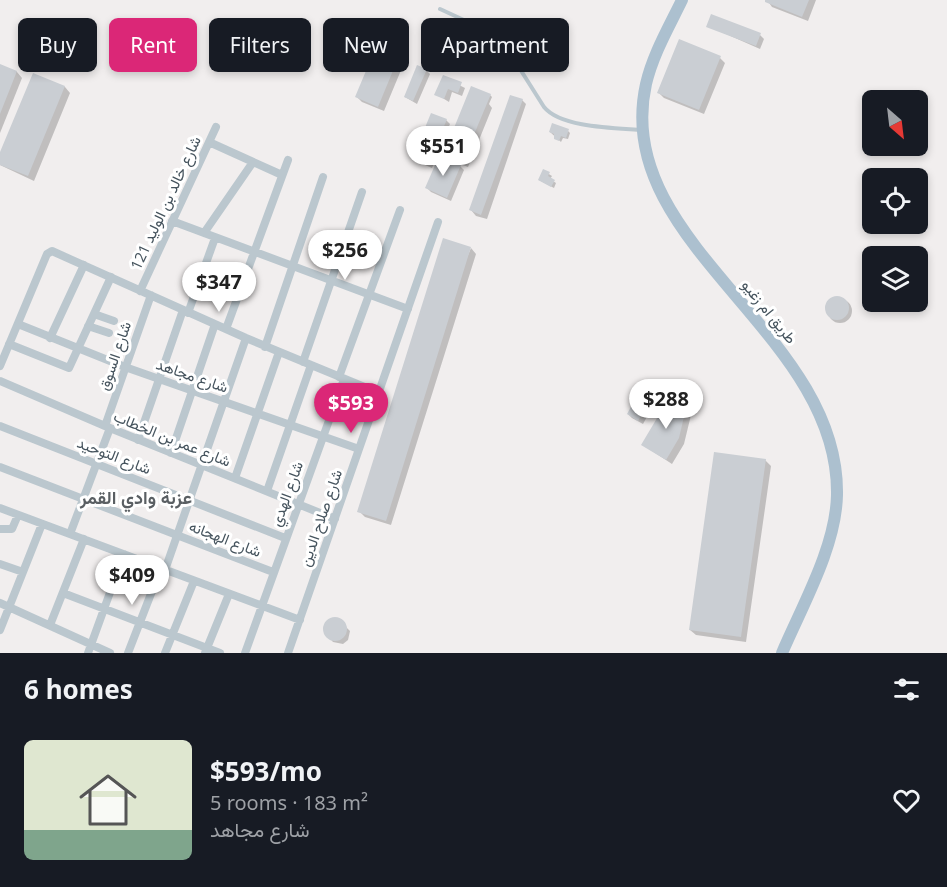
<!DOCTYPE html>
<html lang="en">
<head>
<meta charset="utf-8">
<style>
	:root { --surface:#171b24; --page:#20242c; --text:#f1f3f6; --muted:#9ea1a6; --accent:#db2777 }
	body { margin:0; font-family:"Noto Sans",Vazirmatn,sans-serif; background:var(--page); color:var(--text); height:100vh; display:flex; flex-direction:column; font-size:22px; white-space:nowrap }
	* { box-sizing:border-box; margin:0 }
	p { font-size:20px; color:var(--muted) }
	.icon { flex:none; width:33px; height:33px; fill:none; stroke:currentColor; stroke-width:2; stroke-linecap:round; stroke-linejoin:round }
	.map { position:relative; height:653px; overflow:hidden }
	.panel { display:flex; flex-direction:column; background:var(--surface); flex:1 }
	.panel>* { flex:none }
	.banner { position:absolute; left:18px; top:18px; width:600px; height:54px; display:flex; gap:12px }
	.needle { width:39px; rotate:152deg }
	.tools { position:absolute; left:862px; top:90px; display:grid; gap:12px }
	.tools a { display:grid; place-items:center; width:66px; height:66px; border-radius:9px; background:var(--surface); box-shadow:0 3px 9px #0003; font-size:30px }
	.price { position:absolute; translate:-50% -51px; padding:0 14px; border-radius:21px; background:#fff; color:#222; font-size:20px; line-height:39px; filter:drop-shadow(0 2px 3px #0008) }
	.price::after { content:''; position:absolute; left:50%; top:36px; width:18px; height:14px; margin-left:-9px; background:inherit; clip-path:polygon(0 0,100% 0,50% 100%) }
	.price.on { background:var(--accent); color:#fff }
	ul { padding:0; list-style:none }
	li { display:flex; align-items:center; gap:18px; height:150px; padding:0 24px }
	li span { display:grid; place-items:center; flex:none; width:168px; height:120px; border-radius:9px; color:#555 }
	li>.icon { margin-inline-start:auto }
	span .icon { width:72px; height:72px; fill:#fffc; stroke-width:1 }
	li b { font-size:26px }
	h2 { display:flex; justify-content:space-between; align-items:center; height:72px; padding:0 24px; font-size:26px }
	.tag { padding:0 21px; border-radius:9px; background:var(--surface); box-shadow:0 3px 9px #0003; font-size:21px; line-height:54px }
	.tag.on { background:var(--accent); color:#fff }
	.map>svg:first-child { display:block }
	.shadow { fill:#0003 }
	.building { fill:#caced3 }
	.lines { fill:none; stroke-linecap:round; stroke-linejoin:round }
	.service { stroke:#bbc7ce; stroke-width:4 }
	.minor { stroke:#bbc7ce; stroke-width:8 }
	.primary { stroke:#acc0cf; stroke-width:12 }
	.labels { text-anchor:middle; stroke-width:6; stroke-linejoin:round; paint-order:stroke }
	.street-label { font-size:15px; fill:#45535d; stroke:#fff }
	.quarter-label { font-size:18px; font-weight:bold; fill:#5a5f63; stroke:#fff }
</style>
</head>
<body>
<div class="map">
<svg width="947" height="653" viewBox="0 0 947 653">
	<rect width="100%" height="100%" fill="#f1eeee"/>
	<path class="shadow" d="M767,0H816L808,21L772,7Z
		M708,26L760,35L764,39L760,49Z
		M398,58L404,63L384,111L362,102L357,97Z
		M720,58L725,63L704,114L664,98L659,93Z
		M0,65L17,72L22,78L0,133Z
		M426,70L430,74L417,104L405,97Z
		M34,75L65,87L70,93L34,181L0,165V156Z
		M443,77L465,88L462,96L452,92L449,102L436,94Z
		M490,95L492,97L489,104L492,108L468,167L457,163L464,170L451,201L431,192L427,188L453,163L445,155Z
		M522,100L526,104L487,219L476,216L471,210Z
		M446,120L450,124L432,168L418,162L414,158Z
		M568,131L570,133L568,139L563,138L561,142L550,132Z
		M544,171L552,176L550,179L556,183L554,188L539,180Z
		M471,248L476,254L391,525L365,517L359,511Z
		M828 311a12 12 0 1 1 24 0a12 12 0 1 1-24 0Z
		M655,391L659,395L643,424L632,418L628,414Z
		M685,409L691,415L684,444L672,464L643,445Z
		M765,460L771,466L746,642L696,635L690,630Z
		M332,618L338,619L350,631L348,640L343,644L333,642L324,632L326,622Z"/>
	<path class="building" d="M765,0H809L802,17L765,2Z
		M711,14L761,33L756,46L706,27Z
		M679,39L721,56L699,110L657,93Z
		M376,47L399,56L378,107L355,97Z
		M0,64L17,71L0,114Z
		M417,65L427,69L413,101L404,97Z
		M33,73L65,86L28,176L0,165V152Z
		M443,75L462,82L458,93L448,89L444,99L434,95Z
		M471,86L491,94L462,163L443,155Z
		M510,95L523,99L481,215L469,210Z
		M431,113L447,119L428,165L412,159Z
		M552,123L569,129L566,138L561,136L559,141L554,139V134L549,132Z
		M439,156L461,165L447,198L425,188Z
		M543,169L550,172L548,176L555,180L551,187L538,180Z
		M443,238L471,247L386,521L357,512Z
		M825 308a12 12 0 1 1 24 0a12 12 0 1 1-24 0Z
		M644,383L656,390L638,421L627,414Z
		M669,398L686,408L679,438L666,460L641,445Z
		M714,452L766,459L741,637L689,630Z
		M323 629a12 12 0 1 1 24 0a12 12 0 1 1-24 0Z"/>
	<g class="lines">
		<path class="service" d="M440,9L492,33L503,42L544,107C561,128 616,128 642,130"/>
		<path class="minor" d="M209,142L282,175
			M172,221L408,309
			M204,233L253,162
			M140,291L216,127
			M188,313L215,238
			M94,314L114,321
			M18,324L125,367L359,449
			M88,326L109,333
			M226,329L288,160
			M50,338L84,265
			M9,344L69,368L111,277
			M265,347L323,177
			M303,362L362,192
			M0,366L47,254L52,251L246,338L379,393
			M339,377L400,210
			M0,381L105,426L335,519
			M0,426L285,538
			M105,426L151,295
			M138,440L183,310
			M171,453L215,324
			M0,467L273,572
			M235,478L279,352
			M267,491L311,365
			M0,508L300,620
			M0,529H12L18,515
			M70,534L110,428
			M0,564L23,572
			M165,570L246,338
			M63,593L220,653
			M0,603L110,653
			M50,625L84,539
			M0,630L42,524
			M88,653L124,554
			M128,653L161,568
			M165,653L194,581
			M205,653L229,594
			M245,653L344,379
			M288,653L438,222"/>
		<path class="primary" d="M682,0C669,27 653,54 646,84C610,244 840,331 837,495C836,547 802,606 782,653"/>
	</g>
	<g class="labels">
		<g class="street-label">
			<text transform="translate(166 203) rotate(-65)" y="5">شارع خالد بن الوليد 121</text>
			<text transform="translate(769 312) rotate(51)" y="5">طريق ام زغيو</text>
			<text transform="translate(115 356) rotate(-71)" y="5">شارع السوق</text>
			<text transform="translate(192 376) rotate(19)" y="5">شارع مجاهد</text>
			<text transform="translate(172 439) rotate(22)" y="5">شارع عمر بن الخطاب</text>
			<text transform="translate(114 456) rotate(21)" y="5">شارع التوحيد</text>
			<text transform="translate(287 494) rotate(-70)" y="5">شارع الهدي</text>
			<text transform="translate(321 518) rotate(-71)" y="5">شارع صلاح الدين</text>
			<text transform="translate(225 539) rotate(21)" y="5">شارع الهجانه</text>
		</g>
		<g class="quarter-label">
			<text x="136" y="504">عزبة وادي القمر</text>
		</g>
	</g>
</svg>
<div class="tools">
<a><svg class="needle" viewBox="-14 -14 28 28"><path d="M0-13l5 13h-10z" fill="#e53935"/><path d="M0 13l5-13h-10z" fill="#9ea1a6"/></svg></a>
<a><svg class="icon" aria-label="locate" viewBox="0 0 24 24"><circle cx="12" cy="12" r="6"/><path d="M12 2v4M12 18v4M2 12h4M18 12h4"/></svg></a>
<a><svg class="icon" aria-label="layers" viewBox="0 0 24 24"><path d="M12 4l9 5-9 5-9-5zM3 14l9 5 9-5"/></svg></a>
</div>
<b class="price" style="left:443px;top:177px">$551</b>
<b class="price" style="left:345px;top:281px">$256</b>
<b class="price" style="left:219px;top:313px">$347</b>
<b class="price" style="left:666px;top:430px">$288</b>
<b class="price on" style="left:351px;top:434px">$593</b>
<b class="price" style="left:132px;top:606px">$409</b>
<div class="banner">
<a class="tag">Buy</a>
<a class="tag on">Rent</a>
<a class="tag">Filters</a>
<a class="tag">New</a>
<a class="tag">Apartment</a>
</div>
</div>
<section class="panel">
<h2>6 homes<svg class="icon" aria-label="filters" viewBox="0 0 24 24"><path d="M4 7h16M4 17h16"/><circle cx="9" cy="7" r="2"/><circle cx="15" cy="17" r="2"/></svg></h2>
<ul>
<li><span style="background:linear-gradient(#dfe7d0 75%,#7fa58c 0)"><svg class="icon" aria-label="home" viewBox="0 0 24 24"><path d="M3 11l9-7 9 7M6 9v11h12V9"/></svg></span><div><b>$593/mo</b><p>5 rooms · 183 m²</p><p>شارع مجاهد</p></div><svg class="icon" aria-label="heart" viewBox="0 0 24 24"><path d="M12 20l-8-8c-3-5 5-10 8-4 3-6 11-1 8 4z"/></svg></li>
</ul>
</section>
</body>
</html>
